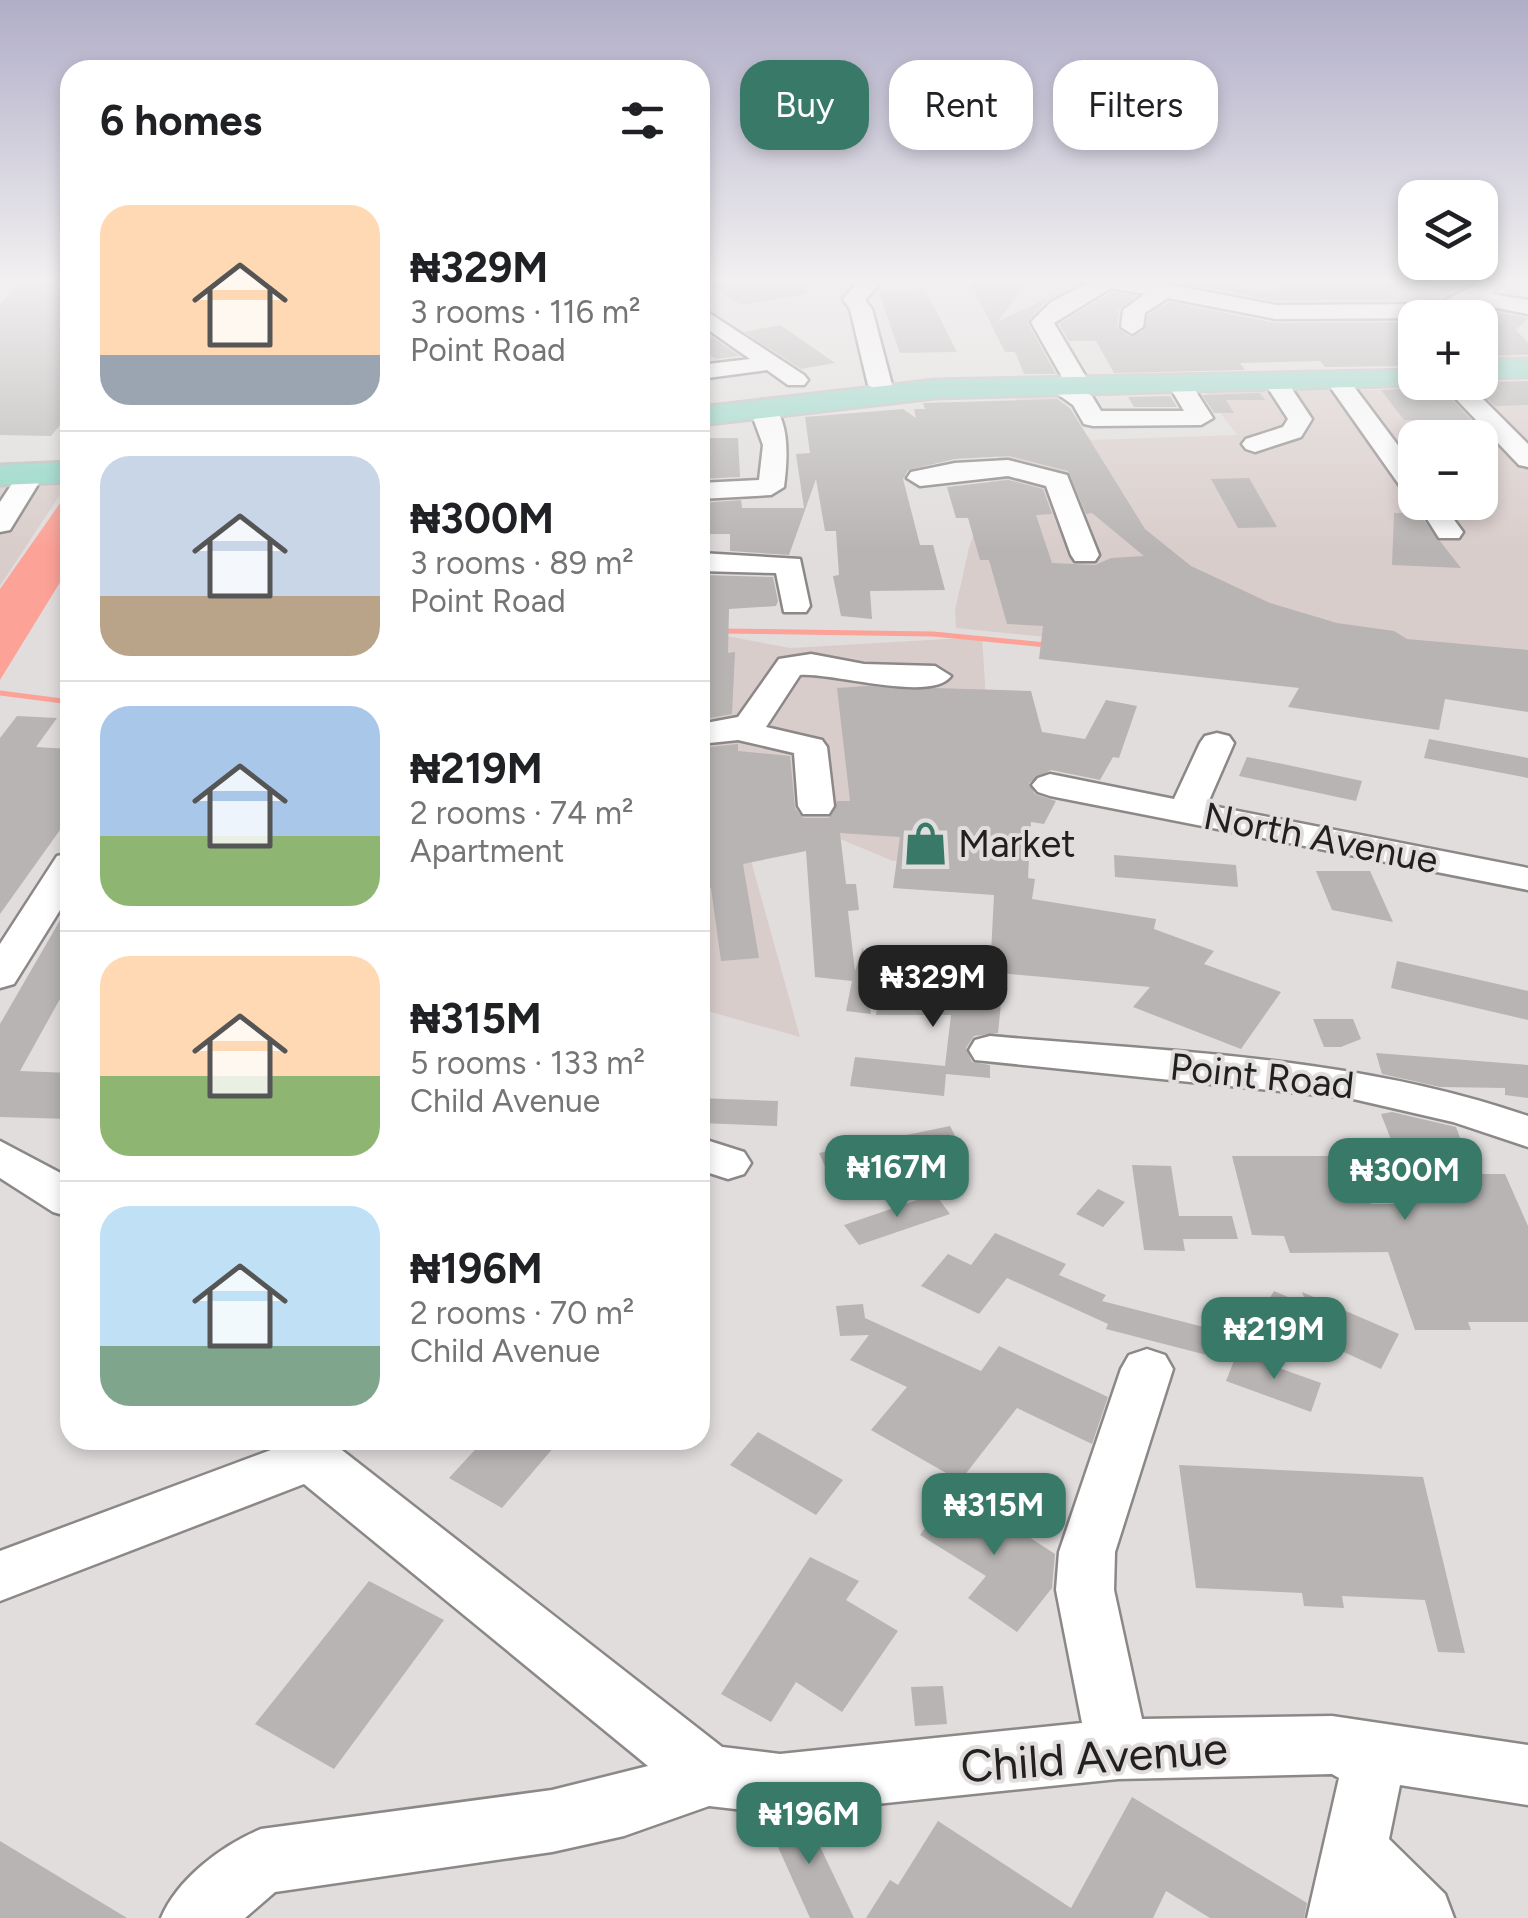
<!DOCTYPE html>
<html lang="en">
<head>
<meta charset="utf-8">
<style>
	:root { --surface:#fff; --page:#f6f6f6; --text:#202124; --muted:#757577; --line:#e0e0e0; --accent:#397968 }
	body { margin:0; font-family:Figtree,sans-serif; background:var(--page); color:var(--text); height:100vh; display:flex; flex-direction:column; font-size:38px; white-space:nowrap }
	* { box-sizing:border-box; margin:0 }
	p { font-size:32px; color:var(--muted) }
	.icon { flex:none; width:55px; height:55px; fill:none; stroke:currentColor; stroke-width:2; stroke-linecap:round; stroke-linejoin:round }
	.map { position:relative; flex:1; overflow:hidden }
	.panel { position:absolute; left:60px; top:60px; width:650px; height:1390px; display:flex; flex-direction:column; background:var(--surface); border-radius:30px; box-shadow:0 5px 15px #0003 }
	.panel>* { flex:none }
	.guide { position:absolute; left:740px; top:60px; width:638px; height:90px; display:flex; gap:20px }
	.controls { position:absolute; left:1398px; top:180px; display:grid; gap:20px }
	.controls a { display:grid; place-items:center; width:100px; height:100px; border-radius:20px; background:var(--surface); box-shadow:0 5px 15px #0003; font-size:50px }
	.price { position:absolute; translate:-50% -85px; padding:0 22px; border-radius:20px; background:var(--accent); color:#fff; font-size:32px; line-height:65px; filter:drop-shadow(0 2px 5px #0008) }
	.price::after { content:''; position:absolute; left:50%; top:60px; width:30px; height:22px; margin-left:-15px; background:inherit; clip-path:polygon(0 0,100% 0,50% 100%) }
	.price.current { background:#222; color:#fff }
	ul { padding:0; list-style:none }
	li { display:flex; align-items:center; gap:30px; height:250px; padding:0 40px }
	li+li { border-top:2px solid var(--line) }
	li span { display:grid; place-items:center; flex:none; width:280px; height:200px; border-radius:30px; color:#555 }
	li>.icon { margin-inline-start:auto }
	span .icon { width:120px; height:120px; fill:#fffc; stroke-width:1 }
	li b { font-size:42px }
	h2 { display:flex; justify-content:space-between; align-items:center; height:120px; padding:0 40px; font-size:42px }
	.chip { padding:0 35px; border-radius:30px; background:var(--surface); box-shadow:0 5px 15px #0003; font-size:35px; line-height:90px }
	.chip.current { background:var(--accent); color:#fff }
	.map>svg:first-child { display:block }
	.built { fill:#d9cdcb; fill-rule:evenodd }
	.water { fill:#fca297 }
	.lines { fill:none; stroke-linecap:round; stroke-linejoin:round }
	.stream { stroke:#fca297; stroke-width:5 }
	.building { fill:#b7b4b3 }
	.minor-casing { stroke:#8b8887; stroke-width:5 }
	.major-casing { stroke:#bcbcbc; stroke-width:5 }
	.minor { fill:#fff; fill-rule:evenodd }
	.major { fill:#8ed6c4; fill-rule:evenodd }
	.labels { text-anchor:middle; stroke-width:8; stroke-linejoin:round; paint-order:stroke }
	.street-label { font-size:38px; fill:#211f1f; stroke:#e1dddd }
	.poi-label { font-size:38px; fill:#211f1f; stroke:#e1dddd; text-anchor:start }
	.near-street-label { font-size:45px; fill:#211f1f; stroke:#e1dddd }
</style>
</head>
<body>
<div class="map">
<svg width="1528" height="1918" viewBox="0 0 1528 1918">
	<rect width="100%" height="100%" fill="#e1dddd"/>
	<path class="built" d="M1528,387V694L1207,653L956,628L955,610L969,548L1019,393L1056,395L1091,440L1237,435L1205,393ZM1415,438H1480V502H1415Z
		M69,481L0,586V483Z
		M716,634L790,648L982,637L997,865L893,861L814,828L740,821L800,1037L700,1009V636Z"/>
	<path class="water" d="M70,489V566L0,680V589Z"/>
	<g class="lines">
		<path class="stream" d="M721,631L933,634L1046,645
			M0,693L70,702"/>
	</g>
	<path class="building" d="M19,282H70V413L51,436L0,435V305Z
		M705,282H806L807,294L741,305Z
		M970,282H1028L998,321L1082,282L1048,299L1027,322L1056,374H1024L1015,352H1005Z
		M1175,282H1213L1269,293L1285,284L1308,288L1309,282H1472L1437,300L1276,301Z
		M925,289L957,352L900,353L879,293Z
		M1112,292L1136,296L1119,310L1117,327L1130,337L1145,330L1148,315L1169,302L1276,323L1415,322V366L1325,367L1320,361L1240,363L1245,370L1114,373L1096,341H1069L1059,324Z
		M1476,308L1528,318L1516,330L1528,343V355L1480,356V318H1452Z
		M780,325L799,338L835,363L801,369L744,332Z
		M712,337L740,356L716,359L700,348V339Z
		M1528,381V405L1495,406L1480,391V382Z
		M1440,387L1472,421L1404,420L1381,390Z
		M1260,393L1265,400H1226L1234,413H1214L1202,395Z
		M1170,396L1177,407H1134L1128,397Z
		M1057,399L1070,408L1145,529L1191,566L1270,603L1337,623L1394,631L1407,639L1528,650V712L1445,699L1439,730L1288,707L1299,688L1039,659L1043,626L1007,624L989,560H980L968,518H956L947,487L1008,480L1043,489L1052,514L1036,515L1052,563L1095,565L1111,558L1144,556L1092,513L1086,514L1068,471L1009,456L955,459L908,470L903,479L920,545H933L945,590L870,591L872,619L841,616L833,576L839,575L836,531H825L816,479L789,555L730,551V534H709L710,521H700V503L741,500L742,508H804L796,454L810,453L805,417L903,409L916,418L914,409H925L923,403Z
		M700,438H738L740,477L700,479Z
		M1249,478L1277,527L1238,528L1211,479Z
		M1394,513H1416L1422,518L1461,568L1392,565Z
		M702,575L773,577L778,601L776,606L729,609L728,653L735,652L732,714L700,720Z
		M867,686L1031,691L1042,732L1085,739L1106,700L1137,706L1119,758L1113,757L1100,780L1051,770L1029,783L1035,794L1056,801L1044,824L1031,822L1028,878L1035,879L1032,899L1156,919L1154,929L1214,951L1204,964L1281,992L1241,1049L1133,1007L1150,987L990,972L994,895L893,888L900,837L840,833L846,884H856L859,910L848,911L855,971L863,947L871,1014L846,1011L852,981L815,977L806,851L743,864L759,958L721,961L711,888L700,889V748L738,744V751L790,756L795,808L803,818H829L837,801H850L837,688Z
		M17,716L57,718L36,747L70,749V816L0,914V738Z
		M1429,739L1528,758V778L1424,758Z
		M1247,757L1283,764L1362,781L1356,801L1239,776Z
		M1114,855L1236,865L1238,887L1115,877Z
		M1316,871H1370L1393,922L1332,910Z
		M70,903V981L20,1071L70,1073V1119L0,1117V1024Z
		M1397,961L1528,991V1020L1391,988Z
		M882,972L1003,984L998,1033L974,1036L966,1048L972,1062L990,1065V1078L946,1074L944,1096L850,1086L855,1057L945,1066L951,1015H876Z
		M1313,1019H1353L1361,1039L1341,1047H1324Z
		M1376,1053L1528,1065V1098L1505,1095V1088L1440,1087L1382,1074Z
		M700,1098L778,1101L777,1126L700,1123Z
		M1392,1112L1456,1127L1474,1174H1505L1528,1226V1322H1468L1471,1330H1415L1388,1252L1290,1253L1284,1236L1252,1235L1232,1156H1354L1371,1204H1416L1381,1114Z
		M950,1126L960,1145L828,1173L819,1153Z
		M1132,1165L1171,1166L1179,1216H1232L1238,1239H1183L1185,1251L1144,1250Z
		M1098,1189L1125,1202L1103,1227L1076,1214Z
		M935,1194L950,1214L859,1245L844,1225Z
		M995,1233L1066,1264L1059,1275L1106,1295L1102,1301L1235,1335L1230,1361L1106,1329L1108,1324L1007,1278L979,1314L921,1286L948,1254L971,1265Z
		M1274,1291L1307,1305L1302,1292L1399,1334L1381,1369L1260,1314Z
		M863,1304L865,1318L981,1371L999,1346L1108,1397L1092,1444L1017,1408L960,1481L871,1430L907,1387L850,1360L869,1335L840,1336L836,1306Z
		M1237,1353L1321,1383L1311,1412L1226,1381Z
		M758,1432L843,1480L816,1515L730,1465Z
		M484,1440H560L502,1508L449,1478Z
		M1179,1465L1423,1477L1465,1653L1438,1652L1425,1600L1342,1596L1344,1608L1304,1606L1302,1593L1196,1588Z
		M954,1488L1055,1554L1052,1588L1017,1632L968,1598L986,1576L920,1535Z
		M810,1557L859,1581L846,1600L898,1631L842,1712L796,1682L771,1722L721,1694Z
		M369,1581L444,1620L334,1769L255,1724Z
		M943,1686L947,1724L915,1726L911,1687Z
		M1132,1797L1307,1903L1304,1918H1210L1166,1891L1153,1918H866L890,1880L898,1885L938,1821L1071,1908Z
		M805,1815L854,1918H810L764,1816Z
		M0,1841L127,1918H0Z"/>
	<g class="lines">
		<defs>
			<path id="minor" d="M858,282H881L865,300L872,309L892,385L880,392L868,385L850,309L843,299Z
				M1090,282L1166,284L1276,305L1438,304L1480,282H1504L1491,294L1528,300V314L1476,304L1441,318L1276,319L1168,298L1145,313L1143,327L1132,334L1121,327L1123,310L1145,294L1111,288L1054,323L1086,377L1080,389L1092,396L1101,411H1184L1168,384L1180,377L1188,379L1213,418L1201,425L1093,426L1084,424L1073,405L1046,386L1062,377L1031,322L1051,302Z
				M700,307L804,375L808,380L804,385H788L767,370L700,379V365L750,359L700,324Z
				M1338,374L1346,376L1415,468V495L1405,493L1326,381Z
				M1276,375L1284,377L1312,419L1301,437L1255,452L1246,449L1242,444L1246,439L1283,427L1288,419L1264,382Z
				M1440,382H1466L1528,444V467L1519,465Z
				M761,400C793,408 787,463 784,487L771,495L700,499V483L759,480L763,445L749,407Z
				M1008,460L1067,475L1099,555L1095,561H1075L1071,555L1046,486L1008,476L920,486L907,478L911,472L955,463Z
				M32,465L45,473L10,530L0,532V502L23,467Z
				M1415,500L1441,502L1463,532L1459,538H1439Z
				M700,553L800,559L810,606L806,612H784L776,573L700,571Z
				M811,654L864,664L935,666L951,676C932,703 831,672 800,675L766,727L822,740L827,747L834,806L829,814H803L798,806L794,753L738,740L700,744V724L738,717L779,659Z
				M1217,733L1229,736L1234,743L1207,805L1528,868V890L1050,796L1038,792L1032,785L1038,778L1050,774L1174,799L1200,743L1205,736Z
				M70,853V894L14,984L0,988V944L57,856Z
				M990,1036C1171,1052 1355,1056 1528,1116V1147L1453,1122L1349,1098L975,1060L969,1050L975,1040Z
				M700,1138L744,1152L751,1163L744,1174L728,1179L700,1170Z
				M0,1141L70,1178V1217L53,1212L0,1178Z
				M1147,1349L1165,1355L1173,1369L1115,1552L1114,1590L1142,1719L1332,1716L1528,1745V1805L1400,1785L1389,1839L1445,1894L1454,1918H1307L1339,1778L1332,1774L1118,1779L780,1814L709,1806L624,1836L552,1852L275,1892L245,1918H161C177,1879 222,1845 261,1829L552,1790L648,1766L304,1484L0,1601V1551L279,1447L275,1440H329L722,1747L780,1754L1082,1723L1056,1590L1059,1552L1121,1369L1129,1355Z"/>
			<path id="major" d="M1528,359V377L1480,378V360Z
				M1415,370V382L1426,385L935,398L700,425V407L935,380Z
				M70,462V482L0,485V465Z"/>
		</defs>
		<use href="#minor" class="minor-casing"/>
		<use href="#major" class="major-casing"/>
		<use href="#minor" class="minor"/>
		<use href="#major" class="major"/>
	</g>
	<linearGradient id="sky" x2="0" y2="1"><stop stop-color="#b0adc8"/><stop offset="0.51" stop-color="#f2f0f0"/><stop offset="1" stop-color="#f2f0f0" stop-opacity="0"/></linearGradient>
	<rect width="1528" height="550" fill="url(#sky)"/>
	<defs>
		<symbol id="shop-bare" viewBox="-9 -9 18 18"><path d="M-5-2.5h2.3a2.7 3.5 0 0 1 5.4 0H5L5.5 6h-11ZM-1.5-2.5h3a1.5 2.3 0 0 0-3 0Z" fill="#397968" stroke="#e1dddd" stroke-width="2.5" paint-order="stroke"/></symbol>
	</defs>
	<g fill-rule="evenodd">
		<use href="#shop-bare" x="894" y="812" width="63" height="63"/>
	</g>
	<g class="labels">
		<g class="street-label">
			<text transform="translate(1321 838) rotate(11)" y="13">North Avenue</text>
			<text transform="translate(1262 1076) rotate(6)" y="13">Point Road</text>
		</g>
		<g class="poi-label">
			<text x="958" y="857">Market</text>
		</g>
		<g class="near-street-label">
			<text transform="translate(1094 1757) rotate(-4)" y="16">Child Avenue</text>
		</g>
	</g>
</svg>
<div class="controls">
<a><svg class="icon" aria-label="layers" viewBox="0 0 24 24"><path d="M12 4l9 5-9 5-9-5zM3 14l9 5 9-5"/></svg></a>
<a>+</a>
<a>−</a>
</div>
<b class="price current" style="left:933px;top:1030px">₦329M</b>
<b class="price" style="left:897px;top:1220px">₦167M</b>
<b class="price" style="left:1405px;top:1223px">₦300M</b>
<b class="price" style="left:1274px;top:1382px">₦219M</b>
<b class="price" style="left:994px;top:1558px">₦315M</b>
<b class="price" style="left:809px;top:1867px">₦196M</b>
<div class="guide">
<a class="chip current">Buy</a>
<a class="chip">Rent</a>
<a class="chip">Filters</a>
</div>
<section class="panel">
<h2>6 homes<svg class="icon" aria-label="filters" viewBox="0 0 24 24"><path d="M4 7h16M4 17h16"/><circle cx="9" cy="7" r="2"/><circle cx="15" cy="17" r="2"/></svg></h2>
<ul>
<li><span style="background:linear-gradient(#ffd9b3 75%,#9aa5b1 0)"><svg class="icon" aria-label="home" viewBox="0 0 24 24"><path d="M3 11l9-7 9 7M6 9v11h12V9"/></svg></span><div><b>₦329M</b><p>3 rooms · 116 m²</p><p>Point Road</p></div></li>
<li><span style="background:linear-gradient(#c9d6e8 70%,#b9a48a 0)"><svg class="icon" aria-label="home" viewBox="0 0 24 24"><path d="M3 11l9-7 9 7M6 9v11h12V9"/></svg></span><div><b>₦300M</b><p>3 rooms · 89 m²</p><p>Point Road</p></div></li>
<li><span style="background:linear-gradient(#a9c7e8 65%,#8fb573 0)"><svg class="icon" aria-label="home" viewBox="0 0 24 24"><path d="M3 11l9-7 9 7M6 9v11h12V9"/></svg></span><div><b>₦219M</b><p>2 rooms · 74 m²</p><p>Apartment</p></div></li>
<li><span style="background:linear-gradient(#ffd9b3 60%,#8fb573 0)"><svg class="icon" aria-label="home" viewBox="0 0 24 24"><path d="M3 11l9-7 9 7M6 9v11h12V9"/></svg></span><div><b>₦315M</b><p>5 rooms · 133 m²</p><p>Child Avenue</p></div></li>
<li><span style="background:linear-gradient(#bfe0f5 70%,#7fa58c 0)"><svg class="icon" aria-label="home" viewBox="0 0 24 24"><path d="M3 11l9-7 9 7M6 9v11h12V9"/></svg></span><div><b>₦196M</b><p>2 rooms · 70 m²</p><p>Child Avenue</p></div></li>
</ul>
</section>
</div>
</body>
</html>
